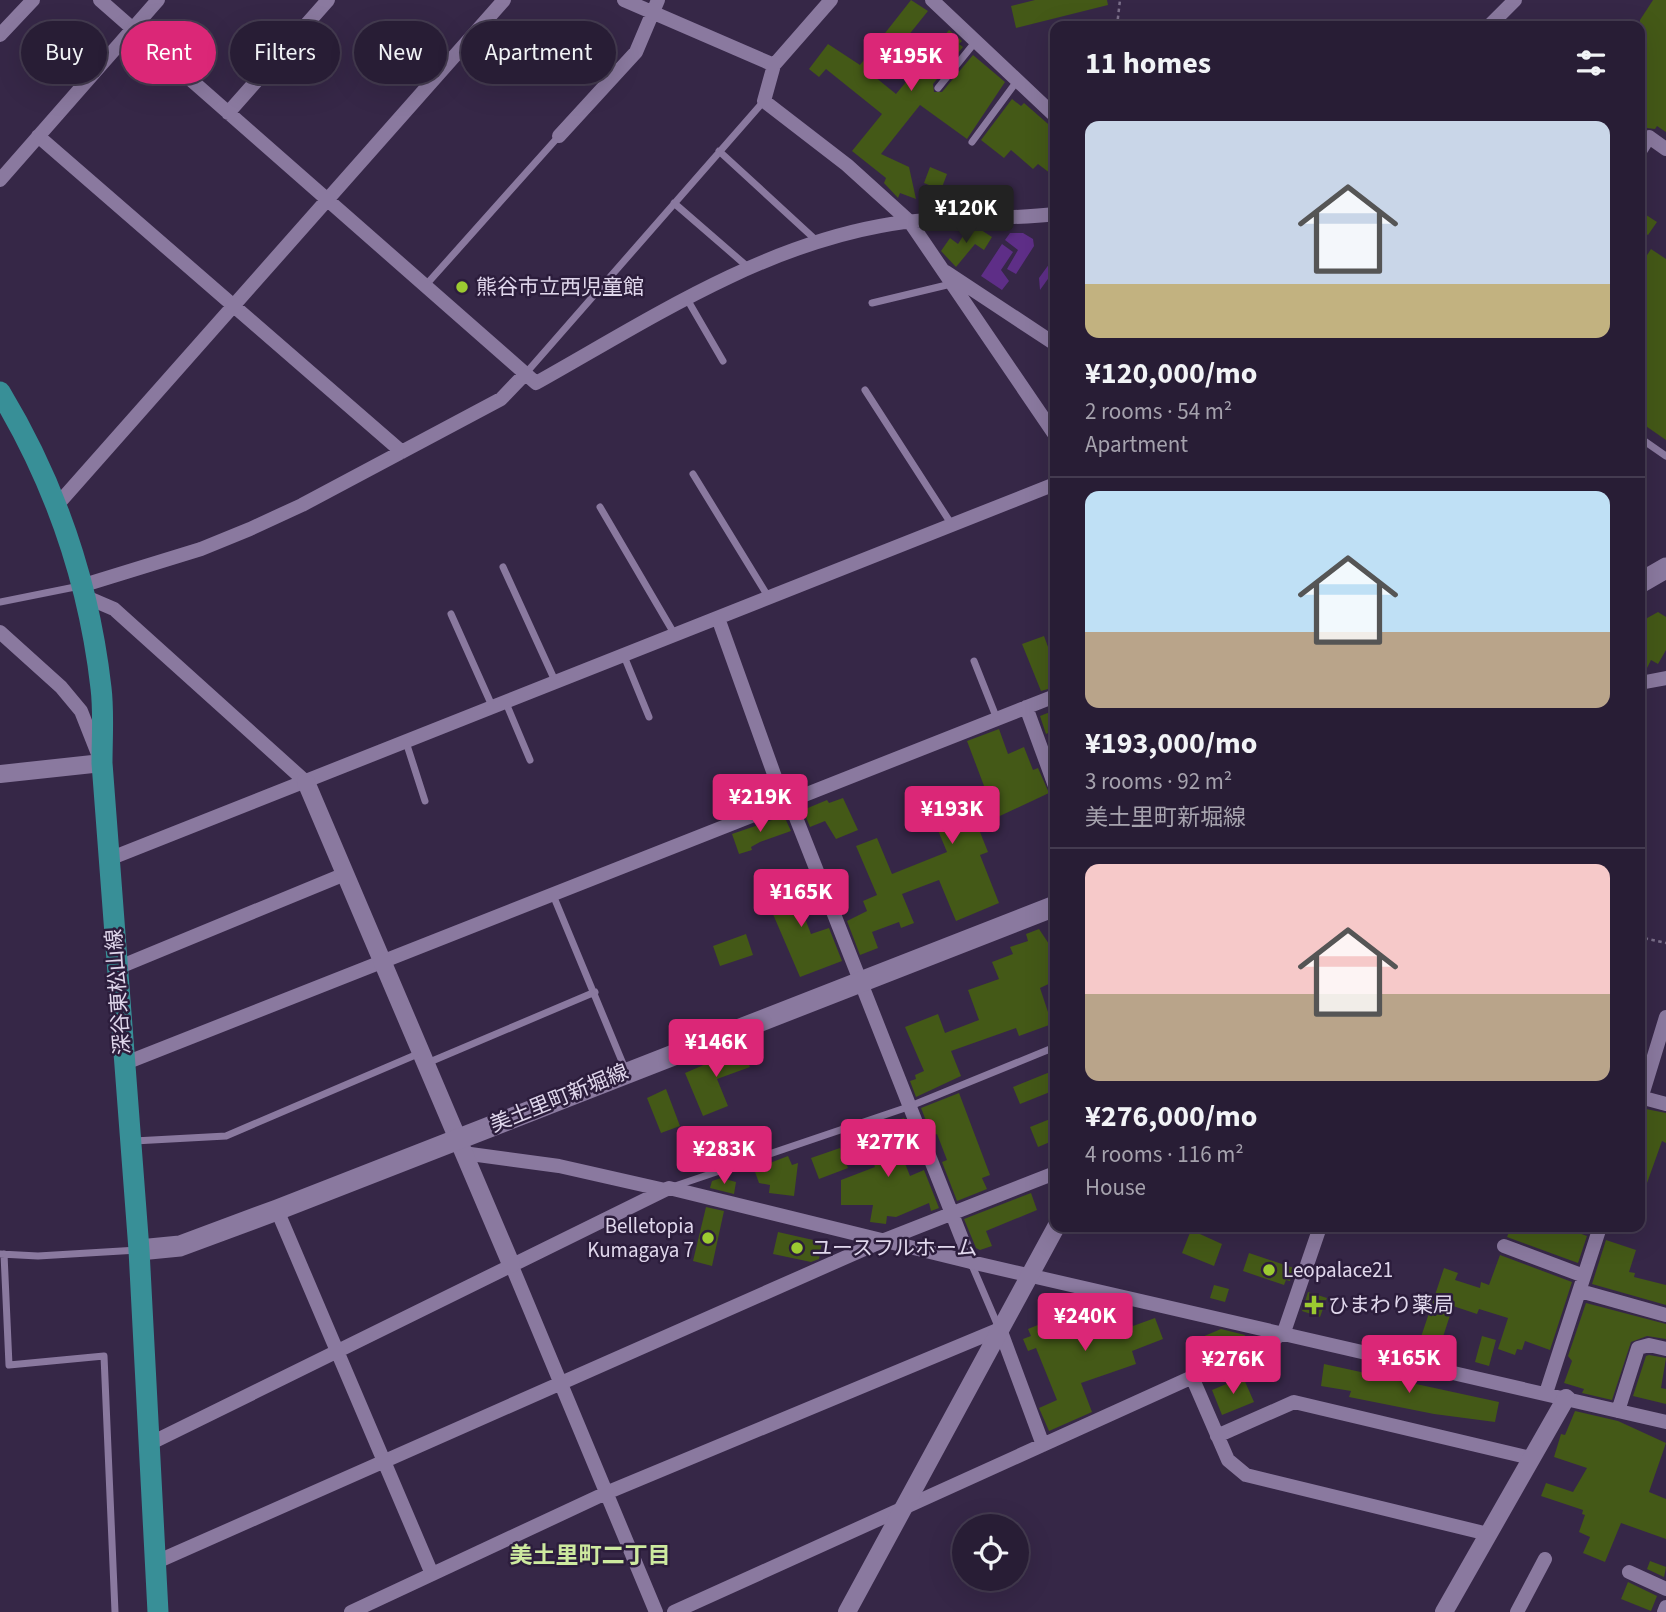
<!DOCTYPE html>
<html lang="en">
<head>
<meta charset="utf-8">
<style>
	:root { --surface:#281d35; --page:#30263d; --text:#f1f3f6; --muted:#a5a2ad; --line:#443b50; --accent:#db2777 }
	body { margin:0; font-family:"Source Sans 3","Noto Sans JP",sans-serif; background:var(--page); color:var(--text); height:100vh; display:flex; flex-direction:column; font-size:26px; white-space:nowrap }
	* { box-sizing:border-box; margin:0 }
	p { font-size:23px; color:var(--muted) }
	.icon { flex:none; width:38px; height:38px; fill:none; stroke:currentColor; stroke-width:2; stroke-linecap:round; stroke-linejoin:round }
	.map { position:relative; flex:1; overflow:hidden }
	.drawer { position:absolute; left:1050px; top:21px; width:595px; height:1211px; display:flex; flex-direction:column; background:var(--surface); border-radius:14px; box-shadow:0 7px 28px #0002,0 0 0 2px var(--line) }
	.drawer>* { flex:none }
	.top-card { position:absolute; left:21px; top:21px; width:665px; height:63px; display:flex; gap:14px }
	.tools { position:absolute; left:952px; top:1514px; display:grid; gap:14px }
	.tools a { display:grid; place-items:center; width:77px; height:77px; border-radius:50%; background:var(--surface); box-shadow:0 7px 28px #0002,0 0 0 2px var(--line); font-size:35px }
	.price { position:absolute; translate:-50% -60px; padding:0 16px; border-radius:7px; background:var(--accent); color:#fff; font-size:23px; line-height:46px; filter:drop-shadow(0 2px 4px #0008) }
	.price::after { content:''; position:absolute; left:50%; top:42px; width:21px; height:16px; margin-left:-10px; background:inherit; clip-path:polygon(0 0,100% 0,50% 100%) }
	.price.current { background:#222; color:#fff }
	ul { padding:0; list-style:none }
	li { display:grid; align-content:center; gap:14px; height:371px; padding:0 35px }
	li+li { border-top:2px solid var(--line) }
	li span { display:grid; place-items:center; height:217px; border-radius:14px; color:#555 }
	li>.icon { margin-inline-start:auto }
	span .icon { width:126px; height:126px; fill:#fffc; stroke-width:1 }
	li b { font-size:30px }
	h2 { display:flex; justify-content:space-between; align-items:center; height:84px; padding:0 35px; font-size:30px }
	.chip { padding:0 24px; border-radius:32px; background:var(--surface); box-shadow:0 7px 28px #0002,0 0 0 2px var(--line); font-size:24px; line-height:63px }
	.chip.current { background:var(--accent); color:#fff }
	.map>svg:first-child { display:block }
	.green { fill:#5e2e87 }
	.building { fill:#445917 }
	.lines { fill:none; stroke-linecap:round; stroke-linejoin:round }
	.path { stroke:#7b6f8a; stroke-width:2.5; stroke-dasharray:3.5 3.5; stroke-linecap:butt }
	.service { stroke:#8a799f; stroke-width:7 }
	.minor { stroke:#8a799f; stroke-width:14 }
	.tertiary { stroke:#8a799f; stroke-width:18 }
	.secondary { stroke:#8a799f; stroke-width:21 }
	.primary { stroke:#388f97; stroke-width:21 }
	.poi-dot { fill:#9cca31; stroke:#2c1d3c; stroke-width:2.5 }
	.labels { text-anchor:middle; stroke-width:5; stroke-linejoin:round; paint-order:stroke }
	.poi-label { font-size:21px; fill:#e0d7ec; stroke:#2c1d3c; text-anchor:start }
	.street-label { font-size:21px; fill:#e0d7ec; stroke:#2c1d3c }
	.neighbourhood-label { font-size:23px; font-weight:bold; fill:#cde99f; stroke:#2c1d3c }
</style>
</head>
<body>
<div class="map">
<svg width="1666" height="1612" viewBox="0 0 1666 1612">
	<rect width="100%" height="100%" fill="#362747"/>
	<path class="green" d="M1010,233H1023L1033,239L1034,246L1016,274L1007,269L1018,250L1005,240Z
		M1002,244L1013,252L1001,270L1009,281L1002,290L981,276Z
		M1055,256V269L1040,290L1039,278Z"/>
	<path class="building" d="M911,0L928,11L875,77L896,94L949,30L962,41L959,44L963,47L933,84L934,92H942L973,55L1005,82L967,139L920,105L881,154L909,167L916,199L900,193L898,198L884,183L886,178L852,151L882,114L826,69L819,77L809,69L828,44L860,65Z
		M1035,0H1107L1108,5L1016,28L1011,6Z
		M1653,0H1666V132L1657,126L1655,129L1647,128L1640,123V20Z
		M1012,99L1021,106L1024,103L1055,130V177L1038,164L1033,169L1011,150L1004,158L981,140Z
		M930,167L947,174L941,190L924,183Z
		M1640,211L1657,222L1648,235L1640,230Z
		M968,228H978L992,237L984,250L975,244L956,267L941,251L950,238L958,244Z
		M1651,249L1666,259V440L1640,422V266Z
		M1658,612L1666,617V650L1658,664L1651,660L1645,672L1640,673V622Z
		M1044,636L1055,666V687L1041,691L1022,644Z
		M1055,710V730L1046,734L1040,716Z
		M999,729L1008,754L1024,747L1033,770L1038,768L1049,793L989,821L991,828L980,832L988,852L980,855L999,903L956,921L939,880L902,894L914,923L901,928L899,922L872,932L878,948L860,955L847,921L867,911L863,901L877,895L856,846L877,838L892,874L947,852L937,828L942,826L939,819L989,799L967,741Z
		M843,798L858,830L836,839L825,821L810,827L803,810L827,800L829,803Z
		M784,816L791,831L760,842L751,847L752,850L739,854L732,834Z
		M809,878L815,893L798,900L811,934L829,928L842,961L800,977L763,891Z
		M1039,929L1055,953V981L1040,988L1052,1024L1019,1036L1016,1028L951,1051L961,1076L916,1097L910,1081L916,1079L915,1075L924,1071L905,1027L938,1014L945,1033L979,1020L968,990L999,979L992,962L1013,954L1010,947L1028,941L1026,934Z
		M746,934L753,955L720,966L713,946Z
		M747,1045L752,1056L746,1059L750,1067L717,1079L728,1106L703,1116L685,1073L713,1061L711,1058Z
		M1055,1070V1090L1020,1104L1013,1087Z
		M666,1089L680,1126L661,1133L647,1098Z
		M959,1093L990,1175L982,1178L987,1189L957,1201L942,1162L947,1160L937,1134L932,1136L921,1108Z
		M1646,1109L1666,1113V1143L1662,1141L1642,1197L1640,1133Z
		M1055,1117V1140L1038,1147L1030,1127Z
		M904,1118L910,1133L895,1138L910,1176L924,1170L939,1208L931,1211L929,1203L896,1217L887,1216L886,1224L870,1222L873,1205H841V1180L875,1167L865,1142L880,1137L876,1127Z
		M840,1148L848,1168L819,1179L811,1158Z
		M788,1156L792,1165L798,1163L794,1196L769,1193L770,1185L759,1183L754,1169Z
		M721,1178L736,1182L734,1194L710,1188L712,1181Z
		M1031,1193L1037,1210L986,1231L992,1246L980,1250L976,1248L964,1219Z
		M706,1207L724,1211L712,1266L693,1261Z
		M1511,1227H1562L1587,1236L1578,1263L1507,1237Z
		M1191,1230L1222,1244L1214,1266L1182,1253Z
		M778,1232L822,1242L819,1259L811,1262L773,1254Z
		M1606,1240L1636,1250L1629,1272L1635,1273L1634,1277L1666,1285V1305L1592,1284Z
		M1249,1253L1294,1268L1290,1281L1286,1280L1284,1285L1243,1271Z
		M1500,1255L1572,1282L1550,1350L1525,1341L1522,1350L1517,1349L1515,1355L1498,1349L1508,1318L1479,1309L1477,1314L1453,1306L1441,1343L1421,1337L1444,1268L1458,1273L1455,1280L1480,1288L1481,1282L1489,1285Z
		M1214,1285L1229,1289L1225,1302L1210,1298Z
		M1308,1292L1327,1298L1320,1317L1302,1311Z
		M1077,1297L1082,1312L1107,1304L1109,1312L1126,1308L1133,1326L1155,1318L1163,1339L1132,1351L1136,1364L1081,1383L1092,1412L1049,1431L1039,1408L1057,1400L1036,1348L1028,1351L1023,1339L1031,1336L1028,1329L1060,1316L1056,1305Z
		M1586,1303L1666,1324V1339L1647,1336L1631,1342L1612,1400L1582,1393L1584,1389L1564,1383L1572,1361L1568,1356Z
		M1221,1329L1245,1335L1242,1344L1209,1354L1202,1337Z
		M1482,1336L1496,1340L1489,1366L1475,1362Z
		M1649,1355L1666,1358L1661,1388L1666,1389V1404L1633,1396L1646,1356Z
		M1324,1364L1499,1402L1495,1422L1434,1414L1349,1397L1351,1391L1321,1386Z
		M1243,1377L1254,1402L1222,1415L1212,1390Z
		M1575,1411L1618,1421L1666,1443L1649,1492L1666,1499V1539L1621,1523L1605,1562L1583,1553L1590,1537L1579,1532L1585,1515L1582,1514L1583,1510L1541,1496L1546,1483L1573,1492L1587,1468L1554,1457L1561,1434L1565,1435Z
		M1650,1561L1666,1567L1664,1577L1647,1569Z
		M1628,1582L1657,1596L1651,1611L1621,1599Z"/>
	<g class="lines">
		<path class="path" d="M1117,26L1120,0
			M1640,933L1644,938L1666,943"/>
		<path class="service" d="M938,88L976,41
			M972,142L1017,81
			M719,151L818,242
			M674,203L749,268
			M425,286L559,136
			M687,299L723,361
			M872,303L951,284
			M526,373L764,101
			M865,390L952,525
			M1640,438L1666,456
			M693,474L769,598
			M600,507L675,635
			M503,567L556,683
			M0,602L80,586
			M451,614L493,708
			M624,656L649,717
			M974,661L997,719
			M506,703L530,760
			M406,742L425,801
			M553,895L626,1071
			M425,1064L595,992
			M134,1141L226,1136L420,1053
			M675,1186L908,1107L1055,1047
			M0,1254L38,1256L138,1250
			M4,1254L9,1365L104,1356L115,1612
			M971,1263L998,1326"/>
		<path class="minor" d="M100,0L536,383C645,322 755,249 880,226C937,215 997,221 1055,214
			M624,0L774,65
			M831,0L774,65L764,101L847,165L910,222L1055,435
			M932,0L1055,116
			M1489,26L1515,0
			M0,35L33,0
			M228,113L328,0
			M38,136L402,452
			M559,136L636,52L658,0
			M1640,151L1649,137L1666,149
			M0,180L158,0
			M946,272L1055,344
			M58,504L504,0
			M84,585L201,549L250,529L302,505L501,399L526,373
			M86,597L114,609L306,782
			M718,618L784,802
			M0,632L61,687L81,711L98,754
			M1640,683L1666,678
			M1026,707L1055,786
			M789,800L971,1262
			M109,859L1055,484
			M117,968L345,874
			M123,1064L1055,696
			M1640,1097L1666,1104
			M1640,1102L1666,1017
			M463,1153L559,1166L665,1190
			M277,1210L432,1574
			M1504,1246L1584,1276
			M511,1264L656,1612
			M1580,1291L1666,1315
			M1192,1377L1228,1460L1246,1475L1488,1534
			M1546,1393L1600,1227
			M1618,1411L1638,1348L1649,1345L1666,1349
			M1217,1436L1294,1402L1531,1458
			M149,1444L669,1188L971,1262L1666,1422
			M154,1563L887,1239L1055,1173
			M1629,1572L1666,1589
			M351,1612L606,1493L1000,1329L1043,1445
			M674,1612L1272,1341L1284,1332L1320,1227
			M1517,1612L1545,1559
			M1664,1612L1666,1607"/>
		<path class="tertiary" d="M0,774L102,763
			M306,782L511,1264
			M847,1612L1056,1227
			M1444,1612L1566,1398"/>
		<path class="secondary" d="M1640,583L1666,568
			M139,1250L180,1246L277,1210L1055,906"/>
		<path class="primary" d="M0,392C55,483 89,582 101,688C104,712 102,738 102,763L139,1250L158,1612"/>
	</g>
	<g class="poi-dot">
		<circle cx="462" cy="287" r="7"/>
		<circle cx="708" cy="1238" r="7"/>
		<circle cx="797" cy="1248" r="7"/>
		<circle cx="1269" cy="1270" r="7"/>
		<path d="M1310.5 1294.5h7v7h7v7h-7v7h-7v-7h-7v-7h7z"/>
	</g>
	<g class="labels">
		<g class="poi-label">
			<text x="476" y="294">熊谷市立西児童館</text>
			<text x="694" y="1233" text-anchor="end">Belletopia<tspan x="694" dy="24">Kumagaya 7</tspan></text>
			<text x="811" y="1255">ユースフルホーム</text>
			<text x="1283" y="1277">Leopalace21</text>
			<text x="1328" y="1312">ひまわり薬局</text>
		</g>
		<g class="street-label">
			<text transform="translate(118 992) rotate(-94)" y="7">深谷東松山線</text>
			<text transform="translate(559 1098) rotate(-22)" y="7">美土里町新堀線</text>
		</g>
		<g class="neighbourhood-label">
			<text x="590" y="1563">美土里町二丁目</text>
		</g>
	</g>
</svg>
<div class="tools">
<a><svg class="icon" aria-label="locate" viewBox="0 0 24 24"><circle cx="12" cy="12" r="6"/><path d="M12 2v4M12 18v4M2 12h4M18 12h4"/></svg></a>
</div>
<b class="price" style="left:911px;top:93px">¥195K</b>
<b class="price current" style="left:966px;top:245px">¥120K</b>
<b class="price" style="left:760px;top:834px">¥219K</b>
<b class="price" style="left:952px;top:846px">¥193K</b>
<b class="price" style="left:801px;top:929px">¥165K</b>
<b class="price" style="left:716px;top:1079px">¥146K</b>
<b class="price" style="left:888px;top:1179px">¥277K</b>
<b class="price" style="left:724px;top:1186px">¥283K</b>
<b class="price" style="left:1085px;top:1353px">¥240K</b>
<b class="price" style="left:1409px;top:1395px">¥165K</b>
<b class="price" style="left:1233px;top:1396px">¥276K</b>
<div class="top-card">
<a class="chip">Buy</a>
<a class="chip current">Rent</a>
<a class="chip">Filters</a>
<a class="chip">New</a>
<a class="chip">Apartment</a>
</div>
<section class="drawer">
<h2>11 homes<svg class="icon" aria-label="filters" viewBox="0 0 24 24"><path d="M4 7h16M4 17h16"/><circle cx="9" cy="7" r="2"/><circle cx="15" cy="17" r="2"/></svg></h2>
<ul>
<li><span style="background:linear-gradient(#c9d6e8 75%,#c2b280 0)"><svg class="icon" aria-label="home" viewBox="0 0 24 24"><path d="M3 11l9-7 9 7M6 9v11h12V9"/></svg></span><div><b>¥120,000/mo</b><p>2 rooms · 54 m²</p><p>Apartment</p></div></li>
<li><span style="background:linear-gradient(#bfe0f5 65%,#b9a48a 0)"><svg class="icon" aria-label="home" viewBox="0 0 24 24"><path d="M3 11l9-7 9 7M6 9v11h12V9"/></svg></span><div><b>¥193,000/mo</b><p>3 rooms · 92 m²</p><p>美土里町新堀線</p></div></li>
<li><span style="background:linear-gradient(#f6c9c9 60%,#b9a48a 0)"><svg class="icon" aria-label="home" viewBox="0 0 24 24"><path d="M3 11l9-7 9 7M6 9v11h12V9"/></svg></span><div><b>¥276,000/mo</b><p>4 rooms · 116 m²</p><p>House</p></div></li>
</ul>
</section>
</div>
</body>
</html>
